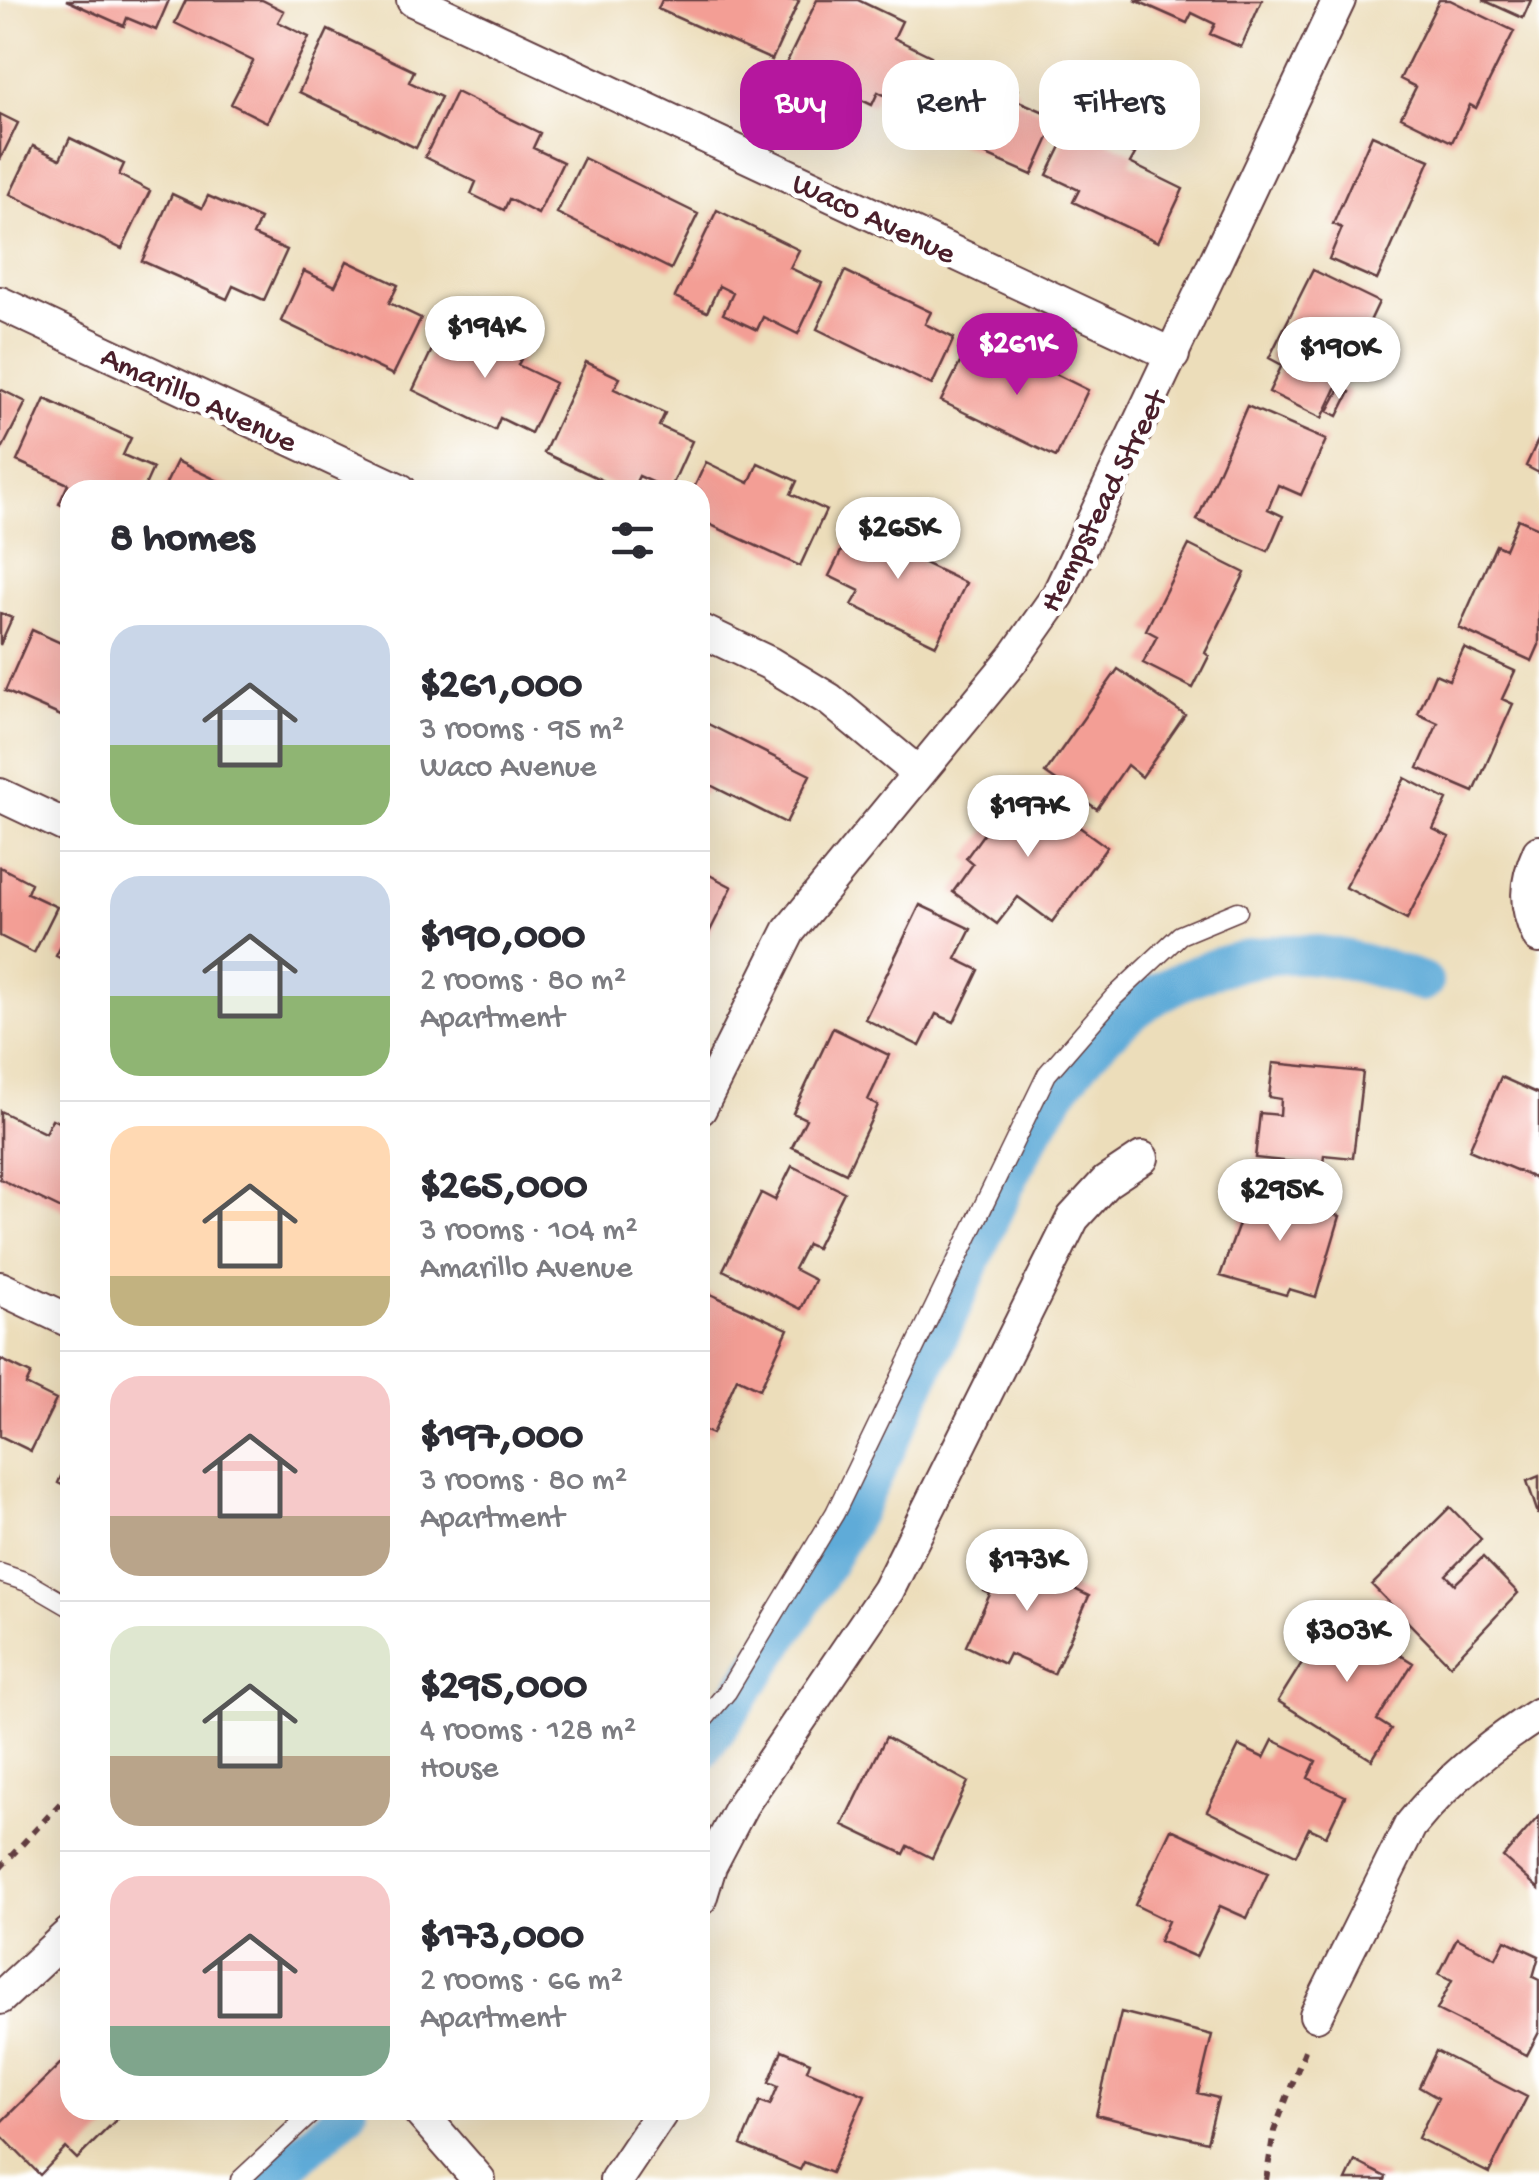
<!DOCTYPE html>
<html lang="en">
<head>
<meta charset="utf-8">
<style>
	:root { --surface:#fff; --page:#f7f7f7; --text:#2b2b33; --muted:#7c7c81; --line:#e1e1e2; --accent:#b5179e }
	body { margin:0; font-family:"Gochi Hand",sans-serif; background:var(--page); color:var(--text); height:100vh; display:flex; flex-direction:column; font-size:38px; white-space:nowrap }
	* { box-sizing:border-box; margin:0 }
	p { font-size:32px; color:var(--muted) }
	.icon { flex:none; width:55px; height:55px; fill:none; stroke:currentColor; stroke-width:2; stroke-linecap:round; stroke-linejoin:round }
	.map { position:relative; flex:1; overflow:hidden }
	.sheet { position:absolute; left:60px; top:480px; width:650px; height:1640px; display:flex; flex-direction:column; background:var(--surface); border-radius:30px; box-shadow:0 10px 40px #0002 }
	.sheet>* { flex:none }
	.guide { position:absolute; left:740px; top:60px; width:648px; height:90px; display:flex; gap:20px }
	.price { position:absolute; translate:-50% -85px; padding:0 22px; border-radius:35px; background:#fff; color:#222; font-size:32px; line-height:65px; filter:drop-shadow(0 2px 5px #0008) }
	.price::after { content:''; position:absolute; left:50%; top:60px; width:30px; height:22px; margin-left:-15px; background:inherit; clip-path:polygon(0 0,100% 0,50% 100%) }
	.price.active { background:var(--accent); color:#fff }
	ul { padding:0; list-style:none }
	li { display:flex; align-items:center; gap:30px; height:250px; padding:0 50px }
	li+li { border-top:2px solid var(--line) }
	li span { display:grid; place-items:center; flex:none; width:280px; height:200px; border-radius:30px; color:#555 }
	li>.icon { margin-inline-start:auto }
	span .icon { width:120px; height:120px; fill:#fffc; stroke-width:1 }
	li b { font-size:42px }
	h2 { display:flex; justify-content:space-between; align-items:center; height:120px; padding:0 50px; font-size:42px }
	.pill { padding:0 35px; border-radius:30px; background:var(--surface); box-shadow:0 10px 40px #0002; font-size:35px; line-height:90px }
	.pill.active { background:var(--accent); color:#fff }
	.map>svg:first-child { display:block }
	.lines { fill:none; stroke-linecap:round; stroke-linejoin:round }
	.canal { stroke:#5fabd8; stroke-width:40 }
	.building { fill:#f39e95 }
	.service-casing { stroke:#623c40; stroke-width:21 }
	.minor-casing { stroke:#623c40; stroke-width:36 }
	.path { stroke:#623c40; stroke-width:6; stroke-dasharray:8 8; stroke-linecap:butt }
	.service { stroke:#fff; stroke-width:18 }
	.minor { stroke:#fff; stroke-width:32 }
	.labels { text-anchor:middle; stroke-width:10; stroke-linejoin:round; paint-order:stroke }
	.street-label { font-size:32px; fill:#4a1f2b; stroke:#fff }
</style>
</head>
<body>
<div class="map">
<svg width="1539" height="2180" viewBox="0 0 1539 2180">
	<rect width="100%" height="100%" fill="#fff"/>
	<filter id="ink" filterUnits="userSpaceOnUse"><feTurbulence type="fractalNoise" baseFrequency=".01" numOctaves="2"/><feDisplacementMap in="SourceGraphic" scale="20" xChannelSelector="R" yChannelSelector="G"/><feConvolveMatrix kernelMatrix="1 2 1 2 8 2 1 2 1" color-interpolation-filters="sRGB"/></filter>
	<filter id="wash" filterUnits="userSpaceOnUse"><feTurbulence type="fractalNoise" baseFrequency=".0048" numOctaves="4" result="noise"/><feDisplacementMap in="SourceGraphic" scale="40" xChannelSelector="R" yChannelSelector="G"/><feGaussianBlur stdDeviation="2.25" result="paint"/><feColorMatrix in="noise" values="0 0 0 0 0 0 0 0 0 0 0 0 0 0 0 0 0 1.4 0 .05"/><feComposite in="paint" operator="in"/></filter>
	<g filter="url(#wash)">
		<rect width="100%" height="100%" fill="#ecddba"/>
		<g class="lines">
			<path class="canal" d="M700,1751C750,1683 796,1616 837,1543C870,1487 896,1426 924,1367C996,1222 1039,1029 1209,970C1239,960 1273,952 1306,954C1345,956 1386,970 1423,982
				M273,2180L348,2110"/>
		</g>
		<g id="blocks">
			<path class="building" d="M66,0H169L156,30L127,18L124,26Z
				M186,0H262L284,11L278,22L309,37L267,122L231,104L253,61L175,23Z
				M662,0H796L799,1L772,60L658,9Z
				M817,0H858L902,21L894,38L931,56L907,106L878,92L872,105L786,64Z
				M1135,0H1262L1241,47L1210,34L1215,24L1192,13L1187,23Z
				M1439,0H1450L1514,31L1476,108L1470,105L1452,142L1401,117L1416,87L1400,79Z
				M1483,0H1531L1523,18Z
				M328,30L414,71L409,82L441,97L416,148L299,92Z
				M940,73L979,90L985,75L1018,90L1014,99L1058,118L1032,175L918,125Z
				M456,92L540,133L533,148L563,162L538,214L509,199L504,210L471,194L476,182L425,157Z
				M0,114L18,123L0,160Z
				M1072,124L1135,154L1130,163L1183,189L1158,242L1073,202L1079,190L1047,175Z
				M1372,135L1430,160L1377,280L1329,259L1342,228L1333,224Z
				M70,138L124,164L119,175L150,191L122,249L10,194L33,146L60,159Z
				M584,158L698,214L671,269L557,213Z
				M172,194L202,208L208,196L260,219L253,235L287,250L264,300L233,286L227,299L142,261Z
				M717,210L799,250L790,268L822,283L798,334L763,317L757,330L723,314L733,293L719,286L707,312L675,297Z
				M347,261L398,285L389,303L421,318L393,375L281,321L304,271L335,286Z
				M1313,270L1379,302L1363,336L1353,331L1333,374L1341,378L1322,418L1269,392L1282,365L1269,358Z
				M845,271L931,312L925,324L954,338L932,385L817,329Z
				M477,325L526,349L518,365L555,383L531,433L500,418L495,430L413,390L438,337L465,350Z
				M1003,348L1088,390L1056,457L941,401L967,349L995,363Z
				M586,362L620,378L614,389L665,413L659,426L692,441L670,490L639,476L632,490H623L544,453Z
				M1341,387L1350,392L1338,416L1328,411Z
				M0,389L26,402L0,453Z
				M45,399L131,438L123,455L153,468L143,490H70V509L59,504L68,484L17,461Z
				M1247,406L1326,440L1301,495L1278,485L1268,509L1283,516L1268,551L1197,520Z
				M1539,438V473L1526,466Z
				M177,461L237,490H163Z
				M706,462L749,483L758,463L797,481L791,494L826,510L800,566L700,520V490H693Z
				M1518,519L1539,528V645L1532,661L1459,628L1496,545L1505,549Z
				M854,525L889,543L897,526L931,543L922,562L966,583L936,645L852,605L860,591L829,576Z
				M1189,545L1245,573L1205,653L1209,656L1193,688L1143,663L1157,636L1146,630Z
				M0,613L12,618L0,645Z
				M32,630L70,647V720L5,691Z
				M1464,648L1515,671L1502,699L1513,704L1474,792L1418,768L1438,723L1418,714L1435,674L1449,680Z
				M1118,669L1185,715L1142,777L1127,765L1097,809L1045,773Z
				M700,720L810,775L786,823L710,785L705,795L700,793Z
				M1405,778L1447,800L1433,829L1449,837L1407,919L1345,887Z
				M1020,784L1107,847L1052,922L1018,897L997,924L953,892L973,864L966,858Z
				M0,867L31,883L27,893L57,907L34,953L0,936Z
				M700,870L732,887L700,951Z
				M920,905L971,929L956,959L979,970L954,1022L936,1014L920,1046L865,1019Z
				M70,928V963L56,956Z
				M833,1028L889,1055L868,1100L878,1105L846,1173L792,1147L806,1119L793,1113Z
				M1273,1063L1363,1072L1353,1158L1324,1155L1323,1165L1255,1158L1260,1113L1280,1115L1281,1099L1269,1097Z
				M1501,1077L1539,1094V1180L1469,1150Z
				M0,1111L45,1133L52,1119L70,1128V1213L0,1179Z
				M792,1166L844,1192L816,1248L807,1244L794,1269L815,1280L801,1309L723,1270L761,1193L775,1200Z
				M1254,1183L1278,1190L1276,1197L1340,1216L1316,1297L1289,1289L1286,1295L1220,1276Z
				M708,1293L788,1329L760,1389L737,1378L712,1434L700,1429V1312Z
				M0,1359L31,1374L26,1385L56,1400L31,1451L0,1436Z
				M70,1456V1489L58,1483Z
				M1539,1476V1514H1538L1527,1481Z
				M1450,1507L1481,1539L1446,1575L1455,1584L1483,1557L1518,1593L1450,1665L1372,1585Z
				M1007,1550L1067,1577L1064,1584L1089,1596L1054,1674L1009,1654L1004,1664L966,1646L990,1594L984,1591L1001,1553Z
				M1333,1613L1413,1663L1377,1720L1391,1729L1372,1760L1278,1701Z
				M886,1737L968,1782L932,1858L908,1846L904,1854L843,1825Z
				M1273,1740L1316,1761L1308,1778L1345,1796L1326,1836L1309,1828L1296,1855L1207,1811L1239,1746L1264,1758Z
				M1539,1816V1889L1503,1857Z
				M1171,1829L1268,1873L1247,1918L1220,1906L1196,1957L1159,1941L1168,1921L1135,1905Z
				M1457,1938L1496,1958L1505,1940L1539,1956L1533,1977L1539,1980V2032L1527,2055L1437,2010L1452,1980L1439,1974Z
				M1121,2012L1212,2035L1198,2093L1218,2098L1207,2142L1096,2115Z
				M782,2050L810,2062L807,2070L865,2095L831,2173L804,2162L800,2170L741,2145L760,2101L770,2105L778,2086L769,2082Z
				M1436,2051L1527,2097L1489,2173L1418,2138L1438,2098L1419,2087Z
				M70,2054V2110H126L77,2159L66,2148L40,2175L0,2134V2123Z
				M1355,2161L1386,2177L1385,2180H1346Z"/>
		</g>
	</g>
	<g filter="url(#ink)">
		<use href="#blocks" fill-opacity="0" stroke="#623c40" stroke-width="2.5"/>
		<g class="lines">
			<defs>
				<path id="service" d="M0,1573L27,1582L70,1607
					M700,1724L727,1692L835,1513L1047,1074L1114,997L1180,935L1238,911
					M240,2180L315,2110"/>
				<path id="minor" d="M413,0L1173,355
					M0,303L400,490
					M700,630L769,663L830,700L917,772
					M0,795L70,828
					M1539,852C1525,883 1524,906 1539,937
					M700,1109L789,931L1013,659L1058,595L1339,0
					M0,1288L70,1321
					M700,1899L710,1866L742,1805L888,1590L1073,1218L1106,1182L1142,1158
					M0,1998L70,1933
					M1316,2015L1410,1826C1445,1782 1492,1744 1539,1714
					M418,2110L479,2180
					M616,2180L663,2110"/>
			</defs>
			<use href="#service" class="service-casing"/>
			<use href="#minor" class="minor-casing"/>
			<path class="path" d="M0,1868L70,1793
				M1266,2180L1274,2131L1306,2048"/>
			<use href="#service" class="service"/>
			<use href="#minor" class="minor"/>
		</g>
	</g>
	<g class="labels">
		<g class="street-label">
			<text transform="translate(875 216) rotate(25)" y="11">Waco Avenue</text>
			<text transform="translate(200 397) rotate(25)" y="11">Amarillo Avenue</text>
			<text transform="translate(1101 500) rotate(-63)" y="11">Hempstead Street</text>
		</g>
	</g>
</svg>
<b class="price" style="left:485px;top:381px">$194K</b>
<b class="price active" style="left:1017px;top:398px">$261K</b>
<b class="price" style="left:1339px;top:402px">$190K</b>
<b class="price" style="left:898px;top:582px">$265K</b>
<b class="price" style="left:1028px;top:860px">$197K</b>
<b class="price" style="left:1280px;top:1244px">$295K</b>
<b class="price" style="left:1027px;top:1614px">$173K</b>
<b class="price" style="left:1347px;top:1685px">$303K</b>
<div class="guide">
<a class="pill active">Buy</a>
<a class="pill">Rent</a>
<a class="pill">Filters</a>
</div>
<section class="sheet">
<h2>8 homes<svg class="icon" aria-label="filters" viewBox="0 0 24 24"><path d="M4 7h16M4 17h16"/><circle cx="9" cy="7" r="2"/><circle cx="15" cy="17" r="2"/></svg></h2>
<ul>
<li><span style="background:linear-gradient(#c9d6e8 60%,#8fb573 0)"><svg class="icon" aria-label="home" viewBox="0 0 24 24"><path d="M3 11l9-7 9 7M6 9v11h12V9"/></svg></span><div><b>$261,000</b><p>3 rooms · 95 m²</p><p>Waco Avenue</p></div></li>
<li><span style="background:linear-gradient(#c9d6e8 60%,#8fb573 0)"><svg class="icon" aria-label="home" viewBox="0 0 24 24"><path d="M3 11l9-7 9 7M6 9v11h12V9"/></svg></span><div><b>$190,000</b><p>2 rooms · 80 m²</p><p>Apartment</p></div></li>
<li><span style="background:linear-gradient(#ffd9b3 75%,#c2b280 0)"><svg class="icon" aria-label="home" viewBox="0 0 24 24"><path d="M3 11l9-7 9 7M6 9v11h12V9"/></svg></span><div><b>$265,000</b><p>3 rooms · 104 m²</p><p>Amarillo Avenue</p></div></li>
<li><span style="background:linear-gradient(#f6c9c9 70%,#b9a48a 0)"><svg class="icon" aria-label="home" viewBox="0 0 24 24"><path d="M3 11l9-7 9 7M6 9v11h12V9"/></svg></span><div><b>$197,000</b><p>3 rooms · 80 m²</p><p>Apartment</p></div></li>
<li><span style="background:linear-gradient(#dfe7d0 65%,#b9a48a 0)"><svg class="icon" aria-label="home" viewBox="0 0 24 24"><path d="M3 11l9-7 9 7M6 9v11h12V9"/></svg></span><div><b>$295,000</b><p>4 rooms · 128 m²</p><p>House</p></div></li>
<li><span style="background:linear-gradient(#f6c9c9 75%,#7fa58c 0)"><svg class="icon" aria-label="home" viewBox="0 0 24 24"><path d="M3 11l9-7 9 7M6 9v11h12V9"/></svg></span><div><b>$173,000</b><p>2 rooms · 66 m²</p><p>Apartment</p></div></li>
</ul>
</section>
</div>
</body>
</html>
